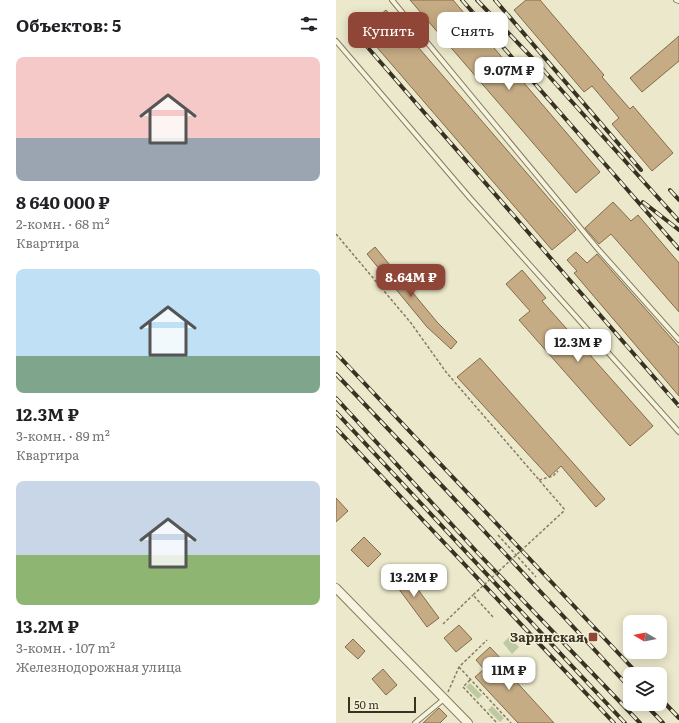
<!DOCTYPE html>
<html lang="ru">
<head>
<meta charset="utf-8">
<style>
	:root { --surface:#fff; --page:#f2f2f2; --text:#202124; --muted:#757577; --accent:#904636 }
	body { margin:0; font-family:Literata,serif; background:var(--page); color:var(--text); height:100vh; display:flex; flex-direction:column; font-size:15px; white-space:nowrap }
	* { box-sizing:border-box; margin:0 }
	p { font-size:13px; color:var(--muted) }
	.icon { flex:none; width:22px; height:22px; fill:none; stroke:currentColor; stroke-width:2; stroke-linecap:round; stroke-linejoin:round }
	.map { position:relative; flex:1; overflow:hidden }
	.drawer { display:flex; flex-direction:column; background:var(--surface); width:336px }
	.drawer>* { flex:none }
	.hud { position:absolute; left:12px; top:12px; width:271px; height:36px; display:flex; gap:8px }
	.needle { width:26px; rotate:280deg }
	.fabs { position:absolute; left:287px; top:615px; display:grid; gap:8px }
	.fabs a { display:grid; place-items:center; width:44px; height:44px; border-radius:8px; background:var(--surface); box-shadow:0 2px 10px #0003; font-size:20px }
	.scale { position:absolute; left:12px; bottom:10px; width:68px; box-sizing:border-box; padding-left:4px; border:2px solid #393223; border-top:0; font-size:11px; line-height:14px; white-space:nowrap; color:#393223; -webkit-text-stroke:3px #f3f1da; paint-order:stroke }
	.price { position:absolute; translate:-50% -34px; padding:0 9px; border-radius:8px; background:#fff; color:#222; font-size:13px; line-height:26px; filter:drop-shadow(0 1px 2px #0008) }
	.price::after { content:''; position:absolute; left:50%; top:24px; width:12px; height:9px; margin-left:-6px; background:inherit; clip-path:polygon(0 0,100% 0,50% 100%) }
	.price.on { background:var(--accent); color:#fff }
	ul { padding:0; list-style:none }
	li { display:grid; align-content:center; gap:8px; height:212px; padding:0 16px }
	li span { display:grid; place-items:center; height:124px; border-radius:8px; color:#555 }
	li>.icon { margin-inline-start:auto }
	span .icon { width:72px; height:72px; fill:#fffc; stroke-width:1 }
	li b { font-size:17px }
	h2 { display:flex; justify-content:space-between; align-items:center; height:48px; padding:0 16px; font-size:17px }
	.pill { padding:0 14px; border-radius:8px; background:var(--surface); box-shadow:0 2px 10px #0003; font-size:14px; line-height:36px }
	.pill.on { background:var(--accent); color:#fff }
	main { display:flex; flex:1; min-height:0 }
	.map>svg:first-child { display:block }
	.green { fill:#bdc9a0 }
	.building { fill:#c6ac85; stroke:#846b49 }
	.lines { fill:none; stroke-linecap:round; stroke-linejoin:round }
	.service-casing { stroke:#877c61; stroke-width:6 }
	.minor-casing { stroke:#877c61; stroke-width:10 }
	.path { stroke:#877c61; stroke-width:1.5; stroke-dasharray:3 2; stroke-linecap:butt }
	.service { stroke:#f6f4de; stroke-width:4 }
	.minor { stroke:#f6f4de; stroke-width:8 }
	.rail-casing { stroke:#393223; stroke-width:4 }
	.rail { stroke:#f3f1da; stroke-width:2.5; stroke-dasharray:8; stroke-linecap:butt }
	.path-bridge { stroke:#877c61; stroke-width:1.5; stroke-dasharray:3 2; stroke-linecap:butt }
	.poi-dot { fill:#904636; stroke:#f3f1da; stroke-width:1.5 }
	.labels { text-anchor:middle; stroke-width:3; stroke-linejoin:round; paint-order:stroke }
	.poi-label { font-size:13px; font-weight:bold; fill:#393223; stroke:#f3f1da; text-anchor:end }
</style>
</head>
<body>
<main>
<section class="drawer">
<h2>Объектов: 5<svg class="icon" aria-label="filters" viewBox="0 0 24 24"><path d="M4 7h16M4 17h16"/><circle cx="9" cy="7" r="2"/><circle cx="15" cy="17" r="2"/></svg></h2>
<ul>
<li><span style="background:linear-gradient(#f6c9c9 65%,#9aa5b1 0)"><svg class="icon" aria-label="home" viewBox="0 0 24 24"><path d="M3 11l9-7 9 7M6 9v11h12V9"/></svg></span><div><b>8 640 000 ₽</b><p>2-комн. · 68 m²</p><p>Квартира</p></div></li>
<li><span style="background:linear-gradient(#bfe0f5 70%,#7fa58c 0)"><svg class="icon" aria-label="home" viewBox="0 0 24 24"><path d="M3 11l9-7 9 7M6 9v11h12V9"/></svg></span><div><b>12.3M ₽</b><p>3-комн. · 89 m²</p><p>Квартира</p></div></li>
<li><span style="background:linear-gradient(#c9d6e8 60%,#8fb573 0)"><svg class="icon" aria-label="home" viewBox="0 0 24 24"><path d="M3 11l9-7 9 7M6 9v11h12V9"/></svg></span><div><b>13.2M ₽</b><p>3-комн. · 107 m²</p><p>Железнодорожная улица</p></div></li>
</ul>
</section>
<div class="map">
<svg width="343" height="723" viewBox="0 0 343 723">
	<rect width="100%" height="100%" fill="#ebe8cb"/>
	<path class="green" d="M173,637L183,647L176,654L167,643Z
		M134,683L146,695L142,699L130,687Z
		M156,706L168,718L164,722L152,710Z"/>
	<path class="building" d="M74,0H117L264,172L240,193Z
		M190,0H204L268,75L266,77L294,109L297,106L337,153L316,171L276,124L283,118L256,86L248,92L178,10Z
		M50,10L240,230L216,250L26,30Z
		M343,36V61L306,92L294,78Z
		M277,202L295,221L302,215L343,263V312L275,234L263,244L249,228Z
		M39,247L101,322L121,342L115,349L91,327L31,254Z
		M240,252L251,263L261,254L343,347V396L238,273L241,271L231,260Z
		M186,270L210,298L206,301L317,426L294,446L183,320L194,311L170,284Z
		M144,358L269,499L260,507L225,466L213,477L121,377Z
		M0,498L12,511L0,522Z
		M28,537L45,554L32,567L15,550Z
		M66,568L103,618L91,627L54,577Z
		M123,625L136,639L120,652L108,638Z
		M17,639L29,651L22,659L9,647Z
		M154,647L168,662L165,665L218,723H182L139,677L148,669L140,660Z
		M47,669L61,685L50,695L36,679Z
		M103,708L111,716L104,723H87Z"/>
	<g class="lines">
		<defs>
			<path id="service" d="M56,0L261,248L343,340
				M340,0L343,1
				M0,41L134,198L343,432
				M79,723L108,699"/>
			<path id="minor" d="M0,588L132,723"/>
		</defs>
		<use href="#service" class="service-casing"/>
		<use href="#minor" class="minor-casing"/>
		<path class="path" d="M0,234L75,323L110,372L229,510
			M203,480L217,476L222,471
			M162,535L200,577
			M107,624L137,595
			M123,667L175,723
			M134,680L127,687L161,723
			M112,692L123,667L151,640"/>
		<use href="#service" class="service"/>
		<use href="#minor" class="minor"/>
		<defs>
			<path id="rail" d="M126,0L343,249
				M141,0L202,64L343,221
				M159,0L305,170
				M27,42L343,406
				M334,190L343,200
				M307,202L343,230
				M0,353L302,674
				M0,374L110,490L294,688
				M0,398L140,551L304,723
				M0,412L289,723
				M0,428L278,723
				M324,698L343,718
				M309,704L327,723"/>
		</defs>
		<use href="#rail" class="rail-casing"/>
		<use href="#rail" class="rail"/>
		<path class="path-bridge" d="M157,617L137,595L229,510"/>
	</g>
	<rect class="poi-dot" x="252" y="632" width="10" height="10" rx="2"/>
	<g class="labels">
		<g class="poi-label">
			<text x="248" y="642">Заринская</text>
		</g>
	</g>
</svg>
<div class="fabs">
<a><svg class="needle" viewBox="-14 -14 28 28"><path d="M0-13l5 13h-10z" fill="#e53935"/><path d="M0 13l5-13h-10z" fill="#757577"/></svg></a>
<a><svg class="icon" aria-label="layers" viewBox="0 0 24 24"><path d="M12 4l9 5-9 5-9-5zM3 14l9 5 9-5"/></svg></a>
</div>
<div class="scale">50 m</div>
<b class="price" style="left:173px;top:91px">9.07M ₽</b>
<b class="price on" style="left:75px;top:298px">8.64M ₽</b>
<b class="price" style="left:242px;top:363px">12.3M ₽</b>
<b class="price" style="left:78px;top:598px">13.2M ₽</b>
<b class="price" style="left:173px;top:691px">11M ₽</b>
<div class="hud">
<a class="pill on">Купить</a>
<a class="pill">Снять</a>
</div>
</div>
</main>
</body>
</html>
